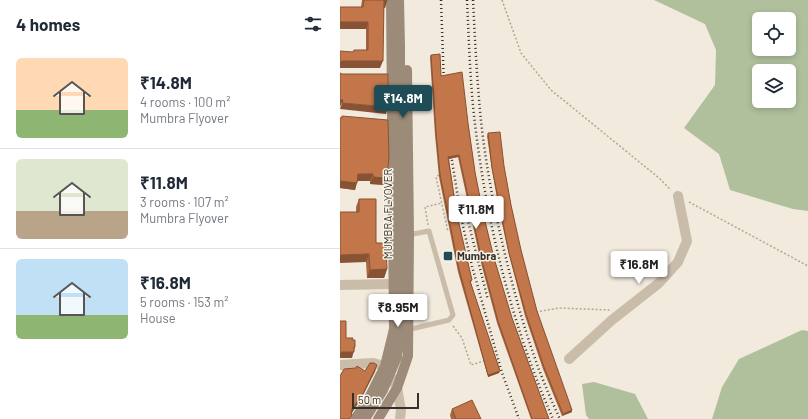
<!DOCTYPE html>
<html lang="en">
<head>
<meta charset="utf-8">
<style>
	:root { --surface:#fff; --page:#f2f2f3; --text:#1f2937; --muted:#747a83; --line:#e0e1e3; --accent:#1f4d57 }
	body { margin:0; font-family:Barlow,sans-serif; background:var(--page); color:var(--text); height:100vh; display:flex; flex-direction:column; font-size:15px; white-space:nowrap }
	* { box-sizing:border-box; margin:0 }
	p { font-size:13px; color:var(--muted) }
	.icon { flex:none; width:22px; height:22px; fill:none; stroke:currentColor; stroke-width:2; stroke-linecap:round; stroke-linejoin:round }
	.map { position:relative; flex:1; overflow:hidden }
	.panel { display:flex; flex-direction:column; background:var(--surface); width:340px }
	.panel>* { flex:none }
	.buttons { position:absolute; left:412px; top:12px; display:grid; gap:8px }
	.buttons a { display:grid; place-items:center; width:44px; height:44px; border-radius:6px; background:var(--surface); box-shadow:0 2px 6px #0003; font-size:20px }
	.scale { position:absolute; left:12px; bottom:10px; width:67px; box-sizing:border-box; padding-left:4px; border:2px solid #372f29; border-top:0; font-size:11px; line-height:14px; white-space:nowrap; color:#372f29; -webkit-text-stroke:3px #f9f4e9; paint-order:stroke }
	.price { position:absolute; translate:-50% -34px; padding:0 9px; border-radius:4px; background:#fff; color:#222; font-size:13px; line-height:26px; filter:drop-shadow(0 1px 2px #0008) }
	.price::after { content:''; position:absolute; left:50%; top:24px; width:12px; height:9px; margin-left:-6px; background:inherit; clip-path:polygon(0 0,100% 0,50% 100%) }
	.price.active { background:var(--accent); color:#fff }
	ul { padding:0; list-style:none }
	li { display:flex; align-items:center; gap:12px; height:100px; padding:0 16px }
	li+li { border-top:1px solid var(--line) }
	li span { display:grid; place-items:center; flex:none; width:112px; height:80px; border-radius:6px; color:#555 }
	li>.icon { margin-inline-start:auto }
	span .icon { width:48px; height:48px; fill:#fffc; stroke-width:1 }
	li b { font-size:17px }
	h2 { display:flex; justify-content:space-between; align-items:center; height:48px; padding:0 16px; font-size:17px }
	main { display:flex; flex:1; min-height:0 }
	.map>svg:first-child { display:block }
	.green { fill:#b0c09d; fill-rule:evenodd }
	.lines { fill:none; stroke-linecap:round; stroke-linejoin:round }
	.path { stroke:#b5a693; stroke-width:1.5; stroke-dasharray:2 2; stroke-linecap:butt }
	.lane { stroke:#c9bca9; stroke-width:5 }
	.street { stroke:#c9bca9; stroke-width:10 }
	.secondary { stroke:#9d8b7a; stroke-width:10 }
	.rail { stroke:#372f29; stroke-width:2.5; stroke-dasharray:1 3; stroke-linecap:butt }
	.wall { fill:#a76540 }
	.shaded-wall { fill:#885334 }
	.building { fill:#c2764a; stroke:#885334 }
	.poi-dot { fill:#1f4d57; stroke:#f9f4e9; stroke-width:1.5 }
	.labels { text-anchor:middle; stroke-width:3; stroke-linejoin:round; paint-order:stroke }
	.street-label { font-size:11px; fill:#372f29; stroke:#f9f4e9 }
	.poi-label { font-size:11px; font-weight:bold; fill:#372f29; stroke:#f9f4e9; text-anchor:start }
</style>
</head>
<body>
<main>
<section class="panel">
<h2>4 homes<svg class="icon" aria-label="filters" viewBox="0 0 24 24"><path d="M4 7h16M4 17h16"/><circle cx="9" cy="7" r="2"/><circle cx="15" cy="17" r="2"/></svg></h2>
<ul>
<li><span style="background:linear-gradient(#ffd9b3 65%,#8fb573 0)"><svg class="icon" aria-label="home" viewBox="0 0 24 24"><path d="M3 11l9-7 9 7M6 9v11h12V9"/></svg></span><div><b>₹14.8M</b><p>4 rooms · 100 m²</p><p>Mumbra Flyover</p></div></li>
<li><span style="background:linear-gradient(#dfe7d0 65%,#b9a48a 0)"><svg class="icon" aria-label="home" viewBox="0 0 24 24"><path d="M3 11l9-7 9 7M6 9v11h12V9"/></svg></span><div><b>₹11.8M</b><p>3 rooms · 107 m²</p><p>Mumbra Flyover</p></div></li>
<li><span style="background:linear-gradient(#bfe0f5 70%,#8fb573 0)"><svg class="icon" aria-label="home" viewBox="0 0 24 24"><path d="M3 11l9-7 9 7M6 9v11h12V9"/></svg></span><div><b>₹16.8M</b><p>5 rooms · 153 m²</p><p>House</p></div></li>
</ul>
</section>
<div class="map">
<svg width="468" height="419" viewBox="0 0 468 419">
	<rect width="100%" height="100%" fill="#f1eadd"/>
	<path class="green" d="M314,0H468V211L453,209L390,190L379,154L344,128L375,85L376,50L365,24ZM419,19H449V49H419ZM419,71H449V101H419Z
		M462,330L468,331V419H372L382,387L399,359Z
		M254,382L295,394L308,419H249L246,415L242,384Z"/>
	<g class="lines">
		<path class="path" d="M162,0L181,53L211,90L319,178L331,190
			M99,175L96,177L108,232
			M349,202L468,266
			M88,225L85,207L102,203
			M196,312L219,308L270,310
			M113,326L122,338L131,365L144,361"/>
		<path class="lane" d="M67,330L109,320L113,315L89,231L68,235"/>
		<path class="street" d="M0,285L53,284
			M229,359L272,320L319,283L338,262L347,241L338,196
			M0,365L33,363L45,366L57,388L61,410L60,419"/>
		<path class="secondary" d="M15,419L27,402L45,366L54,329L51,0
			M25,419L43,390L57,357L60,337L61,312L60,261V45L59,0
			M38,419L57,388L68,356L69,235L67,70"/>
		<path class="rail" d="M101,0L104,86
			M127,0C129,41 130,83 135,124C147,225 172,326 213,419
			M133,0C135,40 137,81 141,121C147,175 158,229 172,282C184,329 199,375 220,419
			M110,148L121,217L132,266L162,373L179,419
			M124,199L127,217L148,300"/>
	</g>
	<path class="wall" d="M22,0H47L45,8H44L40,68L13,52L14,50H26V29L21,7Z
		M91,55L101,76L128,123L135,172L143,213L154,258L172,318L209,419H191L157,323L141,263L118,157L109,159L117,215L132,280L131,282V283L159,373L148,377L118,272L99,177L95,135L90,57Z
		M2,116L47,178L45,185L30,184V181H17L15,190L0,188V118H1Z
		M148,133L164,166L171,205L181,250L197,311L232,412L222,416L203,369L185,316L169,255L159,210L152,170L147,136Z
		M19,199L47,269L44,278H27L26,262L16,212V207Z
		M112,409L141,419H111L110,415Z"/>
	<path class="shaded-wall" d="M44,0L47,1L45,8L41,7Z
		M0,22H28L26,29H0Z
		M2,61H43L40,68H0V62Z
		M0,100H3L0,107Z
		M2,103L48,107L46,114L0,109Z
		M119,155L118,157L108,159V157Z
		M18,174H33L30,181H16Z
		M33,177L47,178L45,185L30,184Z
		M0,181L17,183L15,190L0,188Z
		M29,254L26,262L0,263V255Z
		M47,269L44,278H27L30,270Z
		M14,347H15L12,358H0V353Z
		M37,365L35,372L21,399L10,416L12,409Z
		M160,371L159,373L148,377V375Z
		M232,410V412L222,416L223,414Z"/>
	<path class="building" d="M24,0H47V1L44,0L43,61H2L0,62V51L13,52L14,50H28V22H0V7H23Z
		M100,54L101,76L122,72L128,123L135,172L143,213L154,258L172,318L209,419H192L158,321L142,261L119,155L108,157L117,215L132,280L130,281L160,371L148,375L119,269L100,174L96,132L91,55Z
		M0,73L2,74H48V107L2,103L3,100H0Z
		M2,116L48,120L49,156L47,178L33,177V174H18L17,183L0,181V118H2Z
		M160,132L164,166L171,205L181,250L197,311L232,410L223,414L204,367L186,314L169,253L152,168L148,133Z
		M19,199H36V243H46L47,269L30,270L29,254L0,255V212H19Z
		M0,321H6V338H13L12,340H15V347H14V352H2L0,353Z
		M30,363H34L37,365L24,392L12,409L11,412L12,415L9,419H0V376L4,369L16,368L17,366L25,371Z
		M132,400L141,419H116L112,409Z"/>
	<rect class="poi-dot" x="103" y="251" width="10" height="10" rx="2"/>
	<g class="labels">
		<g class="street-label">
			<text transform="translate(48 214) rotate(-90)" y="4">MUMBRA FLYOVER</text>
		</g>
		<g class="poi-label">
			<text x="117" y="260">Mumbra</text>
		</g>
	</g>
</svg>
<div class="buttons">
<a><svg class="icon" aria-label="locate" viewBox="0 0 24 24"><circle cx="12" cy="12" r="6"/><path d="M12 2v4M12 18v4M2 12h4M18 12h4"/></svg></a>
<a><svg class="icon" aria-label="layers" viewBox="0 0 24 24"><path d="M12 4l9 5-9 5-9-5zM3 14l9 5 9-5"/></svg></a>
</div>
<div class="scale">50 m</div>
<b class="price active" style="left:63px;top:119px">₹14.8M</b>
<b class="price" style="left:136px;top:230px">₹11.8M</b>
<b class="price" style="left:299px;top:285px">₹16.8M</b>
<b class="price" style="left:58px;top:328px">₹8.95M</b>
</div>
</main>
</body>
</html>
